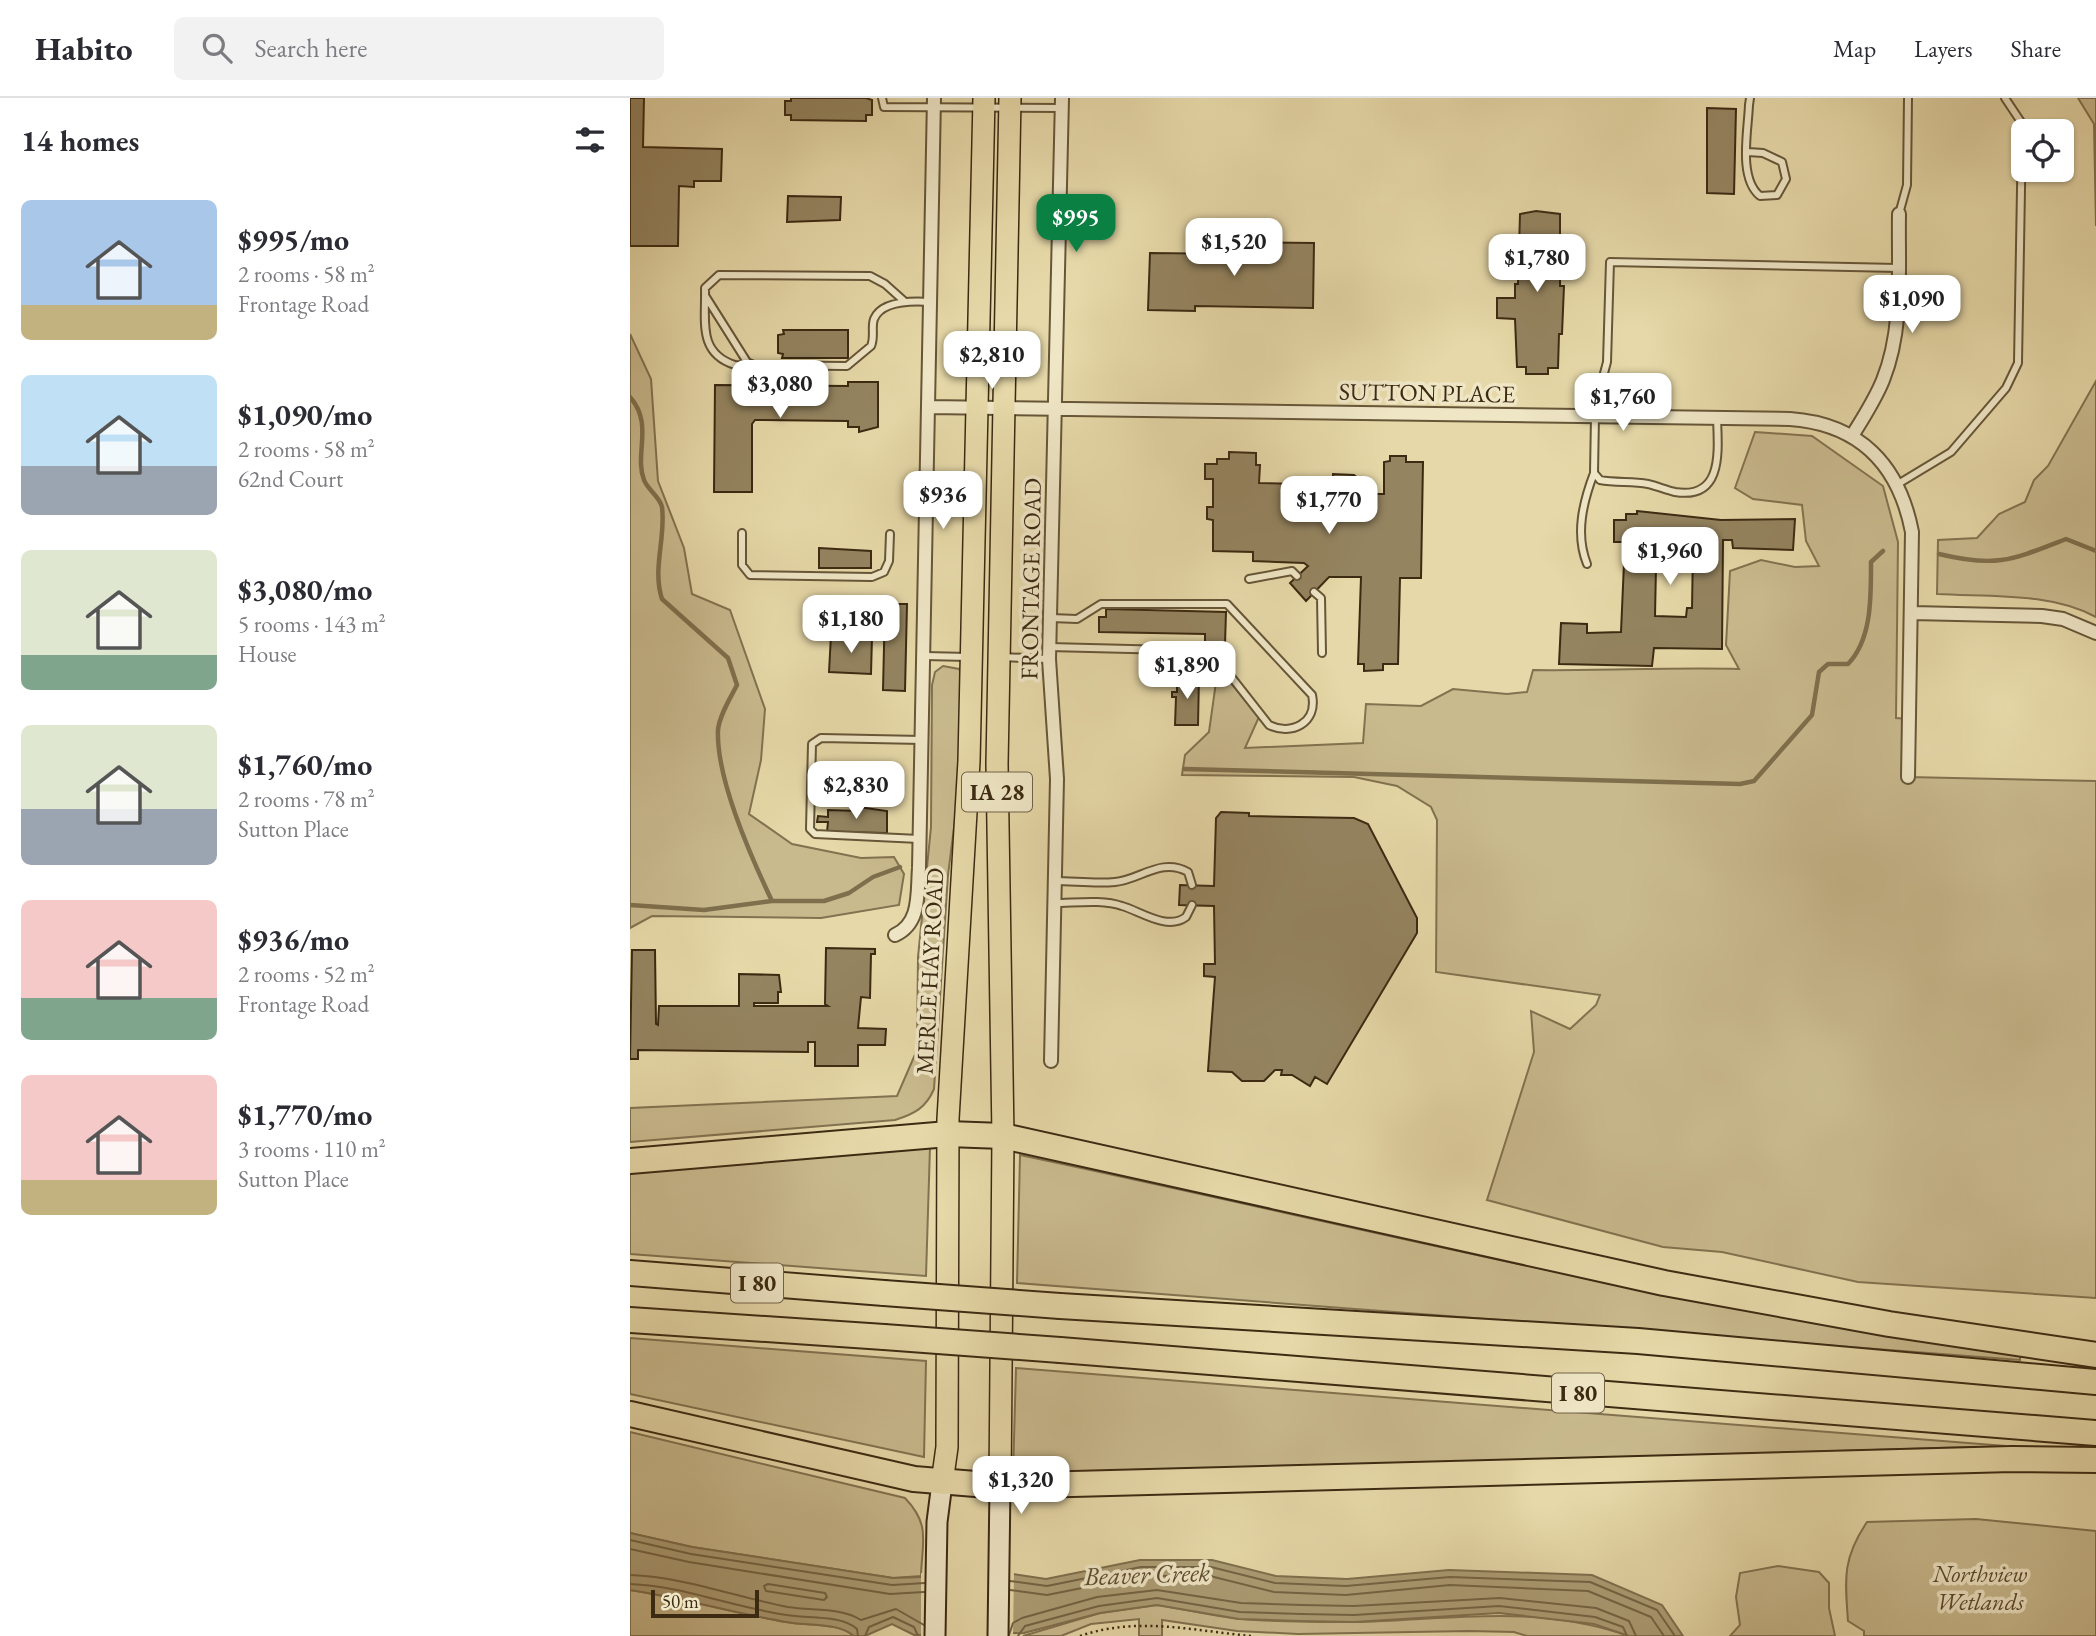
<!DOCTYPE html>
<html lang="en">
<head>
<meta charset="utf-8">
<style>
	:root { --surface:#fff; --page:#f2f2f3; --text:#2b2b33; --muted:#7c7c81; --line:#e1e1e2; --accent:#0b8043 }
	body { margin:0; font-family:"EB Garamond",serif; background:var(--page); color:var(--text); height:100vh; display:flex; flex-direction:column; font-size:26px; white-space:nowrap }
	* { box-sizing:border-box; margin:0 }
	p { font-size:23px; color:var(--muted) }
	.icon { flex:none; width:38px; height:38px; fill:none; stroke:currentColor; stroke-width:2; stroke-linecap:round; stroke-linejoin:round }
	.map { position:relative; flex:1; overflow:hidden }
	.sheet { display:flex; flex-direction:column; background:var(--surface); width:630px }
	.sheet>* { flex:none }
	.controls { position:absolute; left:1381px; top:21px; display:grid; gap:14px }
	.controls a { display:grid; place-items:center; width:63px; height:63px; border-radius:10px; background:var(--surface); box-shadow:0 2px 5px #0004; font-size:35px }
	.scale { position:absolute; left:21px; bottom:18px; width:108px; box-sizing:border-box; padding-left:7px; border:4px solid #3c2a12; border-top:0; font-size:19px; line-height:24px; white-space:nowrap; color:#3c2a12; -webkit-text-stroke:5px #efe6c6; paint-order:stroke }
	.price { position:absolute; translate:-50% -60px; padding:0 16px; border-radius:14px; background:#fff; color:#222; font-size:23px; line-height:46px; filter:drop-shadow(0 2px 4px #0008) }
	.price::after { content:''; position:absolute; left:50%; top:42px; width:21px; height:16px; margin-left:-10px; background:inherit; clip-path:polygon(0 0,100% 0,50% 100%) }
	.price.active { background:var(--accent); color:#fff }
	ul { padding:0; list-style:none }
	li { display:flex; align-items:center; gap:21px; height:175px; padding:0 21px }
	li span { display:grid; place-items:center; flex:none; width:196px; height:140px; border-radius:10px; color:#555 }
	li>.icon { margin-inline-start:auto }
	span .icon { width:84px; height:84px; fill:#fffc; stroke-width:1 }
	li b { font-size:30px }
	h2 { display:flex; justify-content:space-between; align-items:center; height:84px; padding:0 21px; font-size:30px }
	header { display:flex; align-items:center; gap:42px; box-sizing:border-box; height:98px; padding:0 35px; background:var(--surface); border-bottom:2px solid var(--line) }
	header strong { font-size:33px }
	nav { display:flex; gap:38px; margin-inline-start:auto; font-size:24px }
	.search { width:490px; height:63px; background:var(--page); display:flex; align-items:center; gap:18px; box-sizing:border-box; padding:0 24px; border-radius:10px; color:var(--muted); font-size:26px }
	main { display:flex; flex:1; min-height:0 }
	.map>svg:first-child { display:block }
	.green { fill:#c9ba8e; stroke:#827250; stroke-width:2 }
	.water { fill:#ac9d75; stroke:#7f6f4d; stroke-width:2 }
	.pier { fill:#e6d8a8 }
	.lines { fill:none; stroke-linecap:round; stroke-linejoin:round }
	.shore { stroke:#746444; stroke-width:2 }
	.stream { stroke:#7f6f4d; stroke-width:4.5 }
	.building { fill:#948460; stroke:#3c2a12; stroke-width:2; fill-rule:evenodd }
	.service-casing { stroke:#665638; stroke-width:10 }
	.minor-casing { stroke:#665638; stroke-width:16 }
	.secondary-casing { stroke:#3c2a12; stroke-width:23 }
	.primary-casing { stroke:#3c2a12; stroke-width:24 }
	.motorway-casing { stroke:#3c2a12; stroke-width:28 }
	.path { stroke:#3c2a12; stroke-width:2.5; stroke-dasharray:2 3.5; stroke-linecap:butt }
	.service { stroke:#efe6c6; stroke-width:6 }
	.minor { stroke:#efe6c6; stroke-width:12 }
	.secondary { stroke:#efe6c6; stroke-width:19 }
	.primary { stroke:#e6d8a8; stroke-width:21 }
	.motorway { stroke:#e6d8a8; stroke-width:24 }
	.motorway-bridge-casing { stroke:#3c2a12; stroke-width:28; stroke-linecap:butt }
	.motorway-bridge { stroke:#e6d8a8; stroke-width:24 }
	.labels { text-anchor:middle; stroke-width:7; stroke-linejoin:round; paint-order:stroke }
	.shield { fill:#efe6c6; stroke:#726248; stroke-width:2 }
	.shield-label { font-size:23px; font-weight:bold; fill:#3c2a12 }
	.street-label { font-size:24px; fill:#3c2a12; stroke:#efe6c6 }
	.park-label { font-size:24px; font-style:italic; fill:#58472b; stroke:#efe6c6 }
	.water-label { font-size:26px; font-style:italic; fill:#5e4c30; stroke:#efe6c6 }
</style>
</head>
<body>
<header>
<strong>Habito</strong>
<div class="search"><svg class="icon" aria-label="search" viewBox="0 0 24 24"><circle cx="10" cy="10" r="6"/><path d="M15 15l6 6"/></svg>Search here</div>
<nav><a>Map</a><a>Layers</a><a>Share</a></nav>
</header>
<main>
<section class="sheet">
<h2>14 homes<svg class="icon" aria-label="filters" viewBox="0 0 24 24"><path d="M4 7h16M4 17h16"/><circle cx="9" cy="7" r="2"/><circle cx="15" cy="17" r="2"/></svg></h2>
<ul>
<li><span style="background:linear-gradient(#a9c7e8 75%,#c2b280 0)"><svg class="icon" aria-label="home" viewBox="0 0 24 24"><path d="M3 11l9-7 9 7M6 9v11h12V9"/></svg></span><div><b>$995/mo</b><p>2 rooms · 58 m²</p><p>Frontage Road</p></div></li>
<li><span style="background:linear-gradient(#bfe0f5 65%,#9aa5b1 0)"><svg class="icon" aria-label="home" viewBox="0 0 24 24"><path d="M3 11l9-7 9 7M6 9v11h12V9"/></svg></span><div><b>$1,090/mo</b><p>2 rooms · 58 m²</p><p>62nd Court</p></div></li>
<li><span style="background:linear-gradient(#dfe7d0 75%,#7fa58c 0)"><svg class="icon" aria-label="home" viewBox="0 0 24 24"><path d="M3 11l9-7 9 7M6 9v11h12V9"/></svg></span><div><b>$3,080/mo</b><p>5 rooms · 143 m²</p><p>House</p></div></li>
<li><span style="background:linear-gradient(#dfe7d0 60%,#9aa5b1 0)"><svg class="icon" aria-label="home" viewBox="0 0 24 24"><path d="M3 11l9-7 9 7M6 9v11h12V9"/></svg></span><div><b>$1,760/mo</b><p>2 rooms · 78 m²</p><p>Sutton Place</p></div></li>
<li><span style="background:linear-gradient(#f6c9c9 70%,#7fa58c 0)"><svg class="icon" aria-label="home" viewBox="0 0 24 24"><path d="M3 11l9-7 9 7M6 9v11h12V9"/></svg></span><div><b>$936/mo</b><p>2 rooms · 52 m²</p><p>Frontage Road</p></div></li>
<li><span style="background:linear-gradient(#f6c9c9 75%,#c2b280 0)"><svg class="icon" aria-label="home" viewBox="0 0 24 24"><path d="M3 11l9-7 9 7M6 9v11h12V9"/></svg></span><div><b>$1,770/mo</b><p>3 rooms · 110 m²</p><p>Sutton Place</p></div></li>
</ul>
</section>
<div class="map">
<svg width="1466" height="1538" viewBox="0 0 1466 1538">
	<rect width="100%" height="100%" fill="#e6d8a8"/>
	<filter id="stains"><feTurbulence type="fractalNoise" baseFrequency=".00286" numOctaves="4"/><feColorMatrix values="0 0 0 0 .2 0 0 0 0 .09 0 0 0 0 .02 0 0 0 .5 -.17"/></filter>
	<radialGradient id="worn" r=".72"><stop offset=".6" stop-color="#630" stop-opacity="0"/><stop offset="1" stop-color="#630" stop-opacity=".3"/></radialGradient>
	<path class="green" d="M1448,0H1466V128L1464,26Z
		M0,236L21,281L28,383L54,450L62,496L100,512L135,611L131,662L119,716L162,746L231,760L264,759L274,776L269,807L191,820L22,818L0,830Z
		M1466,283V519C1419,494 1359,499 1307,496L1308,442L1347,440L1369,416L1395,404L1404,382L1418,368Z
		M1125,334L1182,338L1253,388L1268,444L1266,620L1279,621L1278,679L1466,683V1200L1228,1184L1092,1154L1033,1149L857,1102L904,954L901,913L940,931L966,907L970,897L806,874L807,722L801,709L767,688L724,679L552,677L555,657L579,634L586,584L597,580L629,619L615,650L733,645L736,606L791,608L823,591L877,596L897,594L903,572C972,573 1040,569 1109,571L1096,547L1100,473L1131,462L1165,469L1189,468L1176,443L1172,407L1123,401L1105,390Z
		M313,568L329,571L334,580L331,674L318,777L304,991C296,1010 284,1016 265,1022L0,1044V1010L267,998L287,952L288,859L301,729L302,587L305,574Z
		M300,1049L296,1178L0,1156V1075Z
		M390,1057C723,1127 1052,1211 1390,1256V1262L387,1185Z
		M0,1240L296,1263L294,1359L0,1296Z
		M386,1270L1376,1348L383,1377Z
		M0,1334L275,1400C301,1427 292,1444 291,1478L263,1480L62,1449L0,1435Z
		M1346,1421L1466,1433V1538H1234V1533L1218,1523C1215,1481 1212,1461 1237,1424Z
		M1148,1468L1189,1474L1199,1485V1510L1205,1538H1100L1110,1527L1106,1499L1110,1475Z
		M0,1492C53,1500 104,1515 156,1524C177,1528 208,1524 224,1538H0Z
		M527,1507C555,1511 583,1518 611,1521C648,1524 686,1524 723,1524C820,1522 904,1505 999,1538H897L884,1534L839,1533L668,1536L607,1533L532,1522V1538H509V1521L461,1526L431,1538H393L470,1515Z"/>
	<path class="water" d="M0,1435L62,1449L263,1480L383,1476L416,1481L510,1462H582L646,1478L717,1481L819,1472L962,1477L1032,1507L1053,1538H999L964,1526L869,1515L724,1524L671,1523L609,1521L527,1507L470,1515L394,1535L284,1537L262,1526L235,1538H224C208,1524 177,1528 156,1524C104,1515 53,1500 0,1492Z"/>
	<path class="pier" d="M384,1473L383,1538H291V1475Z"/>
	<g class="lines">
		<path class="shore" d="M0,1442L61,1456L262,1487L295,1485
			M0,1451L59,1464L260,1496L294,1494
			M0,1477C54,1479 106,1499 158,1509C182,1513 211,1509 231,1522L266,1511L294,1527
			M380,1483L417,1488L511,1469H581L645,1485L716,1488L820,1479L960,1484L1027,1512L1045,1538
			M0,1486C56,1488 109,1512 165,1518C183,1520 213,1518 227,1531L228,1538
			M138,1486L195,1495L197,1499L194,1502L136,1493L134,1488Z
			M380,1492L417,1497L512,1478H580L644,1494L716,1497L820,1487L958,1493L1021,1519L1034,1538
			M379,1537L383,1525L392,1520L467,1499L527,1492L611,1505L672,1507L724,1508L870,1500L966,1510L999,1523L1006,1538
			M235,1538L239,1529L263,1519L284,1529L288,1538
			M388,1538L395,1528L469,1508L527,1500L610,1514L671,1516L724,1517L869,1508L965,1519L993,1529L997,1538"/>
		<path class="stream" d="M0,299C24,326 4,356 14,382C18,392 30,399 32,409C36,440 22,471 32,501L98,560L107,587C101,599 89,618 88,632C86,680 121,759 142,803
			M1309,456C1367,470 1382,462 1436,441L1466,453
			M554,671L1110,686L1124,683L1182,617L1189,574L1198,566H1218C1242,541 1241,499 1241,464L1253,453
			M0,807L74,812L142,803H194L219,795L243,779L270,769"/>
	</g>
	<path class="building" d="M0,0H14L13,49L92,51L91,83H64V89L49,88L48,148H0Z
		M161,0H236L242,2V17H236V23L161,22V17H155V3H161Z
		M1077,10L1106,11L1104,96L1077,95Z
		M158,98L211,99L210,122L157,124Z
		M906,113L930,116V188H934L932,236H929L928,270H918V276H896V269H887L885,221L867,220V200H885V186H888L890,116Z
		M610,144L684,145L683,210L565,208V213L518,212L520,155L609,156Z
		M153,232H218V260H152L153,256L148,255V237L154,236Z
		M218,284H248V329L229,334V329H218V323L125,322L122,326V394H84L85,287L218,288Z
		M599,354L626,355V367H630L629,385L703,387V376L724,377L741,391V396H754V364L760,363V358H776V364H793L791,480H770L768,566H753V572L734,573V566H728L731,479H699L676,503L660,485L678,468L674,465L623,463V454L583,453V422L577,421V409H583V381H575V366H587V361H599Z
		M1007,413L1091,422L1165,421L1163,452L1103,450L1102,442H1093L1092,551L1024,550L1022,568L929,566L931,525L957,526V535L991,534L994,465H1000V450H996V444H984V422H996V416H1007ZM1045,450L1063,451L1062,510H1057L1056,519L1025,518L1026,469H1033V454L1044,455Z
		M189,450L241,453V470H189Z
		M255,506H277L275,593L253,592Z
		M476,511L596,514L595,546H575V536L469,534V519H476Z
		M201,537L242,539L241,576L199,574Z
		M547,578H569L568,627H545L546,599H542V594H547Z
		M229,709L257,713V735L197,734L198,724H187L188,718L198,719V712L229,713Z
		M591,714L619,715V718L724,720L738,726L787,820V835L697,986L685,979L680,988L662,977H651L652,972H645L634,983H612L602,974L578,973L585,879L574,878V866H585L584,808L549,807L550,787L584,788L586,720Z
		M196,850L245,851V856H241L240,900L231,899L228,930L256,931L255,947H228V968H185V944H178V954L8,952V961H0L2,852H25L26,926L28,927L29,908H109V876L149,877L151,894H148V905H124V908H198L195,906Z"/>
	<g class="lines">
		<defs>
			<path id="service" d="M252,0L254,9L432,10
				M1118,54L1133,55L1152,64L1156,81L1147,97L1130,98C1108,80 1118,33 1119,7L1120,0
				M1269,116L1277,87L1278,0
				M76,199L117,264L124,267
				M274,203L255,186L240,178L89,177L75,190C76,222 67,255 105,267L217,268L241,248C245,239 241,229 244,221C252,202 285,203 300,204
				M965,318L964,375L970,382C986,385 1002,383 1018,386C1027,388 1036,392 1045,394C1094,402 1088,352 1087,320
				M970,318V290L977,264L980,164L1268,170
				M1268,386L1321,354L1376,290L1388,265L1392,33L1391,24L1375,0
				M112,435V467L120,477L242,479L254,474L259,463L260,436
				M957,466C945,436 953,404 964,375
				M619,481L662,473L667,478
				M684,494L691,500L692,555
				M419,549L581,553L639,627C661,638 688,625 682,597L597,506H471L447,521L421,520
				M295,558L339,559
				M371,559L419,561
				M289,741L185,736L180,731L182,646L191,640L292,642
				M425,783C444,783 465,786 485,784C510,782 531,759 558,774L562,787
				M424,805C445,805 472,801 492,808C510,813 537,833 556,819L562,807"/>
			<path id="minor" d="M299,309L1160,321C1230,326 1269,367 1282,434L1278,679
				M1222,338C1233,320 1245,302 1253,282C1274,230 1268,170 1269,116
				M1282,515L1412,518L1433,521L1466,535
				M265,837C291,825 287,796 289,770L304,0
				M421,963L427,681L419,561L432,0"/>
			<path id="secondary" d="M305,1538L307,1424L312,1385
				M368,1538L370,1388"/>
			<path id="primary" d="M312,1385L317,1349L318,1021L339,663L354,0
				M370,1388L373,1038L367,666L380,0"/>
			<path id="motorway" d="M0,1063L318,1036L373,1038L1034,1185L1259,1226L1466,1257
				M0,1175L254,1195
				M430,1208L1008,1243L1466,1284
				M0,1222L254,1239
				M430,1252L1466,1335
				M0,1316L284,1381L370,1388L1382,1361L1466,1362"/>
		</defs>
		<use href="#service" class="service-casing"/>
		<use href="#minor" class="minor-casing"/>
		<use href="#secondary" class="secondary-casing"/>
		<use href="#primary" class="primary-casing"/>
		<use href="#motorway" class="motorway-casing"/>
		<path class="path" d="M450,1538C508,1518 563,1533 622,1538"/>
		<use href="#service" class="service"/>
		<use href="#minor" class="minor"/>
		<use href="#secondary" class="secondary"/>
		<use href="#primary" class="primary"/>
		<use href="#motorway" class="motorway"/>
		<defs>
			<path id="motorway-bridge" d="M254,1195L430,1208
				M254,1239L430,1252"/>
		</defs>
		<use href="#motorway-bridge" class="motorway-bridge-casing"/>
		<use href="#motorway-bridge" class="motorway-bridge"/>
	</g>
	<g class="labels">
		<g class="shield">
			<rect x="332" y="674.5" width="70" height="39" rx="5"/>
			<rect x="101" y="1165.5" width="52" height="39" rx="5"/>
			<rect x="922" y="1275.5" width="52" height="39" rx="5"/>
		</g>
		<g class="shield-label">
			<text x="367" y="702">IA 28</text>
			<text x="127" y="1193">I 80</text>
			<text x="948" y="1303">I 80</text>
		</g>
		<g class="street-label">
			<text transform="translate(797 295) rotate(1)" y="8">SUTTON PLACE</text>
			<text transform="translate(401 481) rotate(-89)" y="8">FRONTAGE ROAD</text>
			<text transform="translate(300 873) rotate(-87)" y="8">MERLE HAY ROAD</text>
		</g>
		<g class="park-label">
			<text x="1350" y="1484">Northview<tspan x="1350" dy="28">Wetlands</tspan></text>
		</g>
		<g class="water-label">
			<text transform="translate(517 1476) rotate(-2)" y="9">Beaver Creek</text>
		</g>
	</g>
	<rect width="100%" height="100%" filter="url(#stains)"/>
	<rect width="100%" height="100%" fill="url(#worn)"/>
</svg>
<div class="controls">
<a><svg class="icon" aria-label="locate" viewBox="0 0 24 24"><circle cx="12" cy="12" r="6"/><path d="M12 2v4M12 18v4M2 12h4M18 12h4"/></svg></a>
</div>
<div class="scale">50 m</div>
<b class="price active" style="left:446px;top:156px">$995</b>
<b class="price" style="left:604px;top:180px">$1,520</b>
<b class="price" style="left:907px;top:196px">$1,780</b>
<b class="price" style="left:1282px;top:237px">$1,090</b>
<b class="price" style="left:362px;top:293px">$2,810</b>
<b class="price" style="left:150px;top:322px">$3,080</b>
<b class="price" style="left:993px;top:335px">$1,760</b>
<b class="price" style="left:313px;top:433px">$936</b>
<b class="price" style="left:699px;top:438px">$1,770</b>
<b class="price" style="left:1040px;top:489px">$1,960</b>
<b class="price" style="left:221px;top:557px">$1,180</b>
<b class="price" style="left:557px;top:603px">$1,890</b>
<b class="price" style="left:226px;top:723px">$2,830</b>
<b class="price" style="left:391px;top:1418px">$1,320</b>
</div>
</main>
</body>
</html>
